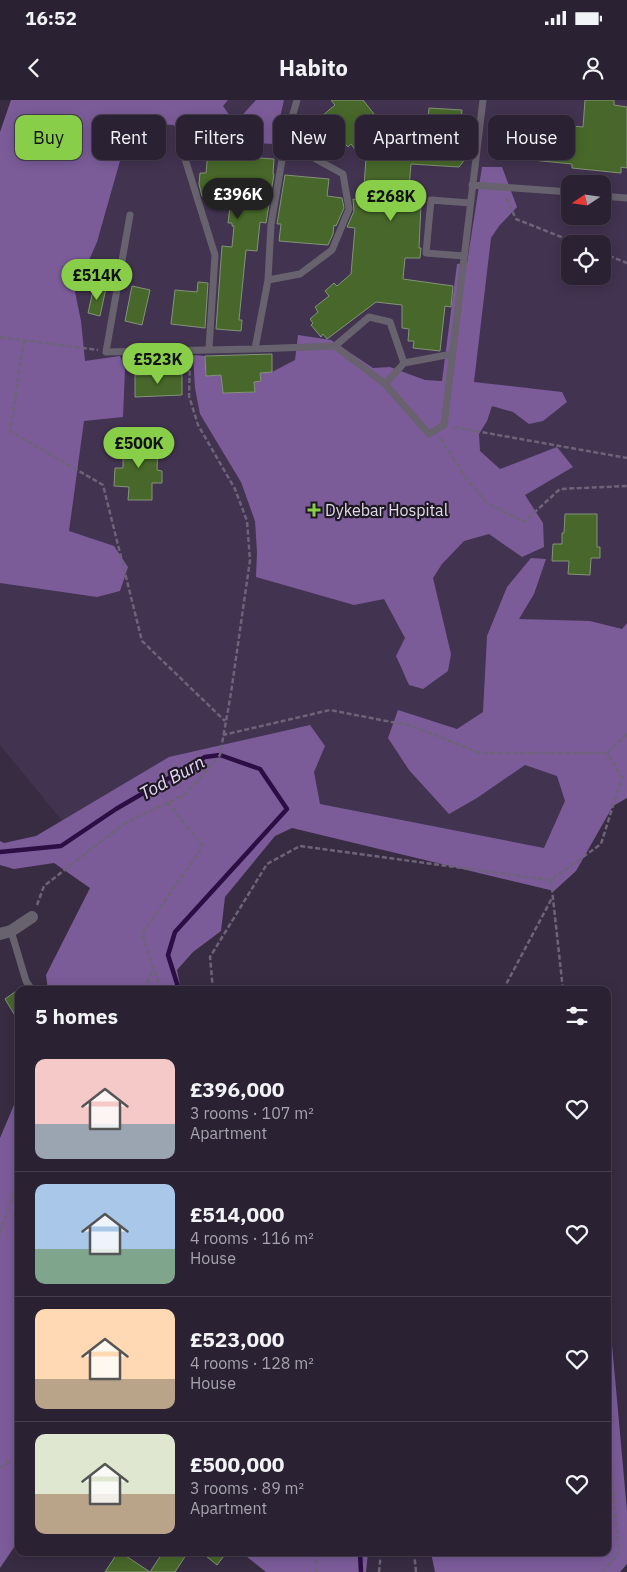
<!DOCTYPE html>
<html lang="en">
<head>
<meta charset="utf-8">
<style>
	:root { --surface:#2a2132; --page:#362e3e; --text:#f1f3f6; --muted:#a5a3ac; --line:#463e4d; --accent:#89ce48 }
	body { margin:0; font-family:"IBM Plex Sans",sans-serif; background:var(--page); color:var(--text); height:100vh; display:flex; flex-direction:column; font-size:19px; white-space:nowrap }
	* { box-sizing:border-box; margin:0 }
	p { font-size:16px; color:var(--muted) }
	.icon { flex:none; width:28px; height:28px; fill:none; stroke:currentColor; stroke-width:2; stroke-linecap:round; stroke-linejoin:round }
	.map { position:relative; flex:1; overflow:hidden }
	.drawer { position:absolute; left:15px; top:886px; width:596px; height:570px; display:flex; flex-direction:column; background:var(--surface); border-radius:10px; box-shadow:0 2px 12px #0003,0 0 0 1px var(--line) }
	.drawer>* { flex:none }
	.hud { position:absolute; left:15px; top:15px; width:598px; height:45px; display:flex; gap:10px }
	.needle { width:32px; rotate:257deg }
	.fabs { position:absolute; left:561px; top:75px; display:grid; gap:10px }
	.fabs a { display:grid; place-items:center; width:50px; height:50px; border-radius:10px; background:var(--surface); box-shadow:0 2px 12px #0003,0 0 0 1px var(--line); font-size:25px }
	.price { position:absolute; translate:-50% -42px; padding:0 11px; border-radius:18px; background:var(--accent); color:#111; font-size:16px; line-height:32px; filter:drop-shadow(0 1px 2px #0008) }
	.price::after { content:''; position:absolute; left:50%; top:30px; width:15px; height:11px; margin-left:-8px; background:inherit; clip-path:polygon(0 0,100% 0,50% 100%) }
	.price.on { background:#222; color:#fff }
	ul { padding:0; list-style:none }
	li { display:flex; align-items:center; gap:15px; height:125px; padding:0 20px }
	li+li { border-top:1px solid var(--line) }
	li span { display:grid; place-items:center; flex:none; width:140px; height:100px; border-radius:10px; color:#555 }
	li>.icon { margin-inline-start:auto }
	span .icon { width:60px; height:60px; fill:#fffc; stroke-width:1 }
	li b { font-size:21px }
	h2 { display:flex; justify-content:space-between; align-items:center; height:60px; padding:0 20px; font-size:21px }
	.pill { padding:0 18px; border-radius:10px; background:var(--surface); box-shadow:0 2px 12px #0003,0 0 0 1px var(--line); font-size:18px; line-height:45px }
	.pill.on { background:var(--accent); color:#111 }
	.status { display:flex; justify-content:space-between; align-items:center; height:35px; padding:0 25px; background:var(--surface); direction:ltr }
	.status svg { height:14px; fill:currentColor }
	header { display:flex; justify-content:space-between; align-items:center; height:65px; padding:0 20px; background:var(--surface); font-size:22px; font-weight:800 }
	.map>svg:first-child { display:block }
	.built { fill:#423350; fill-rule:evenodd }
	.forest { fill:#7b5c99 }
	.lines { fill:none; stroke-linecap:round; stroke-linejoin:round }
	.stream { stroke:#2d0d44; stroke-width:4.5 }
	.building { fill:#47682a; stroke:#839378 }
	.path { stroke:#6e6378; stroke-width:2.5; stroke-dasharray:5 2.5; stroke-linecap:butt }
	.lane { stroke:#67626d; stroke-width:7 }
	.street { stroke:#67626d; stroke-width:12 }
	.poi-dot { fill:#89ce48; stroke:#1d1822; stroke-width:2 }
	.labels { text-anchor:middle; stroke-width:4.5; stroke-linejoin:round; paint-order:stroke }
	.poi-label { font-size:16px; fill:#e0d9e7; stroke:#1d1822; text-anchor:start }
	.water-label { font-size:18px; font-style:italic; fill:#e9d7fb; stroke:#1d1822 }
</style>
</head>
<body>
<div class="status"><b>16:52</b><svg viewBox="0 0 49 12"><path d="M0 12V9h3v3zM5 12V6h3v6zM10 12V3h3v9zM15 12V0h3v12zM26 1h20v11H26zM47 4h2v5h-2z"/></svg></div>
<header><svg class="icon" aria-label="back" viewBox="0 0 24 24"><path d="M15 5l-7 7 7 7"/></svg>Habito<svg class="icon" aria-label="person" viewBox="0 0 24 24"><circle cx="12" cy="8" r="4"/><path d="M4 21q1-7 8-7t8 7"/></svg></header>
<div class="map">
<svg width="627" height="1472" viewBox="0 0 627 1472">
	<rect width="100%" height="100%" fill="#382c43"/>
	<path class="built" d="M20,0H627V665L553,768L288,716L164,845L0,645V54ZM570,84H602V116H570ZM570,144H602V176H570Z"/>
	<path class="forest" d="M11,0H228L223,6L235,23L256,0H284L274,44L202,40L173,25L131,22L97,142L75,192L81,221L85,261L120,256L125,269L123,317L84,321L69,431L114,446L128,467L120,491L97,497L0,483V32Z
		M482,67H502L517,107L499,126L491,138L474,282L562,292L567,302L543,321L529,324L513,312L492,306L487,321L479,334L480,351L500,369L557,347L573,367L525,395L543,423L544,447L522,457L489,434L464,441L442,464L433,478L451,554L448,571L423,589L409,585L396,556L405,538L384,499L354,505L256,477L257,452L255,421L241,382L200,314L195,288L193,255L205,256L206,276L221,275L223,293L255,292L254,282L261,281L260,273L272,272L295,260L298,235L331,240L373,268L390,267L425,280L442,281L457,164L467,163Z
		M531,458L546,459L534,494L519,519L590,521L622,529L627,523V698L613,706L576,771L554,791L292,728L275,736L225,797L221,831L193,852L177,870L181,890H48L46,875L90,788L54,763L14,769L0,765V741L4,743L36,736L169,657L310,625L325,646L314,672L320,704L544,748L565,701L557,676L525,665L477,698L449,714L409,670L388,638L398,610L457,629L483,612L487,536L507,487Z
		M19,993V1440L0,1468V1038Z
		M608,1200L627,1411V1464L620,1472H435L431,1453L608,1452Z
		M242,1453H368L366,1472H266Z"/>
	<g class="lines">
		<path class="stream" d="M0,752L61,746L116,709L205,657L220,655L260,669L287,709L175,832L168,855L179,890
			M360,1452L361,1472"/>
	</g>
	<path class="building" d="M331,0H363L392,37H404L406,35H411L425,46L429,8L462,10L461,21L469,23L465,51L466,58L459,67L411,64L409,88L415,90L414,92L425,93V103L421,104L419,148H421L420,158H405L403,179L453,186L451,207L445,206L440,251L413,248L414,241H408L409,229L402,228V205L376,202L327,239L323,234L321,237L311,225L313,223L310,219L318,212L315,207L329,196L325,191L334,183L337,186L351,174L355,128L347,127L354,111L353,99L363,100L367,44L357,52L351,44L348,47L322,16L335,5Z
		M585,0H614V5L627,7V68L621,67V73L572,68V64L512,58L515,27H519L520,21L583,27Z
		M243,50L260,51V58L274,59L273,74H274L266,123L260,122L257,151L246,150L239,220H242L241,231L216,229L222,146L232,147L234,126H232V123H228L231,99L202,96L199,84L200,73H206L208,52L242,56Z
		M285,75L329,79L327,96L342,98L344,108L336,126L334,125L333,134L328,145L279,141L281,124H277Z
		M198,182L208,183L205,228L171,224L175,190L197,192Z
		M94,186L106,188L100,216L88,213Z
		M132,186L150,190L142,225L125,221Z
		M272,254V272L260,273L261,281L254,282L255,292L223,293L221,275L206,276L205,256Z
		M182,274V295L135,297V275Z
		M127,338L158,339L157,370L162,371V383H152V400H128L129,387L114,386L115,368H123V358H126Z
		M565,414H597V447H600V458H591L590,475L568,474L569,461H552L553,444H562V433H564Z
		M19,889V922L5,899Z
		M118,1452H120L150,1472H105Z
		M163,1452H188L175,1472H150Z
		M201,1452H227L217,1465Z"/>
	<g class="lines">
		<path class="path" d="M506,98L516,119L579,144
			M602,153L627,163
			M0,237L98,250
			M24,240L10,331L103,385L142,541L225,621
			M453,327L627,358
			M440,338L464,375L487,403L524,422L560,389L627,386
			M607,653L627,634
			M551,780L563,890
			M37,805L44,786L125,723L186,694L220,655L231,593L250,460L247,421L235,389L198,325L189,296L190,261
			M144,890L153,868
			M161,890L142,834L203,746L168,703
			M213,890L210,857L267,764L300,746L551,780L601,744L622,677L607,653H480L412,626L330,610L223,635
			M503,890L552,798
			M0,1133L19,1077
			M0,1368L19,1356
			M414,1452L416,1472
			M316,1472L317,1452
			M379,1472L381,1452
			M602,1472L619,1453L608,1340"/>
		<path class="lane" d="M181,46L215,155L209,248
			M472,85L570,92
			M602,96L627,98
			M130,115L106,252L255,249L268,180L271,125L285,42L297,0
			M464,156L426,153L431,100L470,103
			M268,180L300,174L332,150L349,109L343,74L285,42
			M335,246L369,217L390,222L404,263
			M255,249L335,246L385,284L429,334L444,325L483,0
			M385,284L404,263L452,254
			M11,831L26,881L32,890"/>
		<path class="street" d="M0,834L11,831L32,817"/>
	</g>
	<path class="poi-dot" d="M311.5 402.5h5v5h5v5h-5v5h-5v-5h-5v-5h5z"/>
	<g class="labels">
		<g class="poi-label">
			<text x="325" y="416">Dykebar Hospital</text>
		</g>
		<g class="water-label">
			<text transform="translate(172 678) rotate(-29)" y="6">Tod Burn</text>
		</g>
	</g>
</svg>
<div class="fabs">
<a><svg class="needle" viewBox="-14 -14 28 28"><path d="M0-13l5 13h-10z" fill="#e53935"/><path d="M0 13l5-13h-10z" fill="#a5a3ac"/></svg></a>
<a><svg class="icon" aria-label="locate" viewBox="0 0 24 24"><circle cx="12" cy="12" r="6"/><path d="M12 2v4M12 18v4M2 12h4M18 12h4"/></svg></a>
</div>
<b class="price on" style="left:238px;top:120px">£396K</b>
<b class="price" style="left:391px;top:122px">£268K</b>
<b class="price" style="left:97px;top:201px">£514K</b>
<b class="price" style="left:158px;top:285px">£523K</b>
<b class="price" style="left:139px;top:369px">£500K</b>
<div class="hud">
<a class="pill on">Buy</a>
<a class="pill">Rent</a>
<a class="pill">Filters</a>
<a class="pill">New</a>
<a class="pill">Apartment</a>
<a class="pill">House</a>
</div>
<section class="drawer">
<h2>5 homes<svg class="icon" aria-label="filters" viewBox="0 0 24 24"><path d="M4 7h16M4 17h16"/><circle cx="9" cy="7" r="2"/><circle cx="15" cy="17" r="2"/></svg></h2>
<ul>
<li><span style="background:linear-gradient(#f6c9c9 65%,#9aa5b1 0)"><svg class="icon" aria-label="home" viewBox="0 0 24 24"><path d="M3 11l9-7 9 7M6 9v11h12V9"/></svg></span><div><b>£396,000</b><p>3 rooms · 107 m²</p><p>Apartment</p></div><svg class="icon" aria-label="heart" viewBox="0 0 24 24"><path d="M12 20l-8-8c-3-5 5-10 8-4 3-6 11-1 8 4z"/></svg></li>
<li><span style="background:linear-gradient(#a9c7e8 65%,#7fa58c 0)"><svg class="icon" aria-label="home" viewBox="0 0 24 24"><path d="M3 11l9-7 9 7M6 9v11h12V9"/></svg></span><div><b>£514,000</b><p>4 rooms · 116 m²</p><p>House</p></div><svg class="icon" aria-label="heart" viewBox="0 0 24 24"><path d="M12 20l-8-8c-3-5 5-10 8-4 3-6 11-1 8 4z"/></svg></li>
<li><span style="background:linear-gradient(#ffd9b3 70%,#b9a48a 0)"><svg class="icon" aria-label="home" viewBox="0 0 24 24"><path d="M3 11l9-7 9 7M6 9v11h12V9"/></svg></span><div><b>£523,000</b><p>4 rooms · 128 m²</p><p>House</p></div><svg class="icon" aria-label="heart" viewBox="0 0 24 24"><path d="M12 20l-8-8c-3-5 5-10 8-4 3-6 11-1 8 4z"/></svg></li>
<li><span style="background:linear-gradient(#dfe7d0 60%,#b9a48a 0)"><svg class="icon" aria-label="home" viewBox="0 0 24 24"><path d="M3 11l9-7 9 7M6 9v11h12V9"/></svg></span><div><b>£500,000</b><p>3 rooms · 89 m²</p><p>Apartment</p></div><svg class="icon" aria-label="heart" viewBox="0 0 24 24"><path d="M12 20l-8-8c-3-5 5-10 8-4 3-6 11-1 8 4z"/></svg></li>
</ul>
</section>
</div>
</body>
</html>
